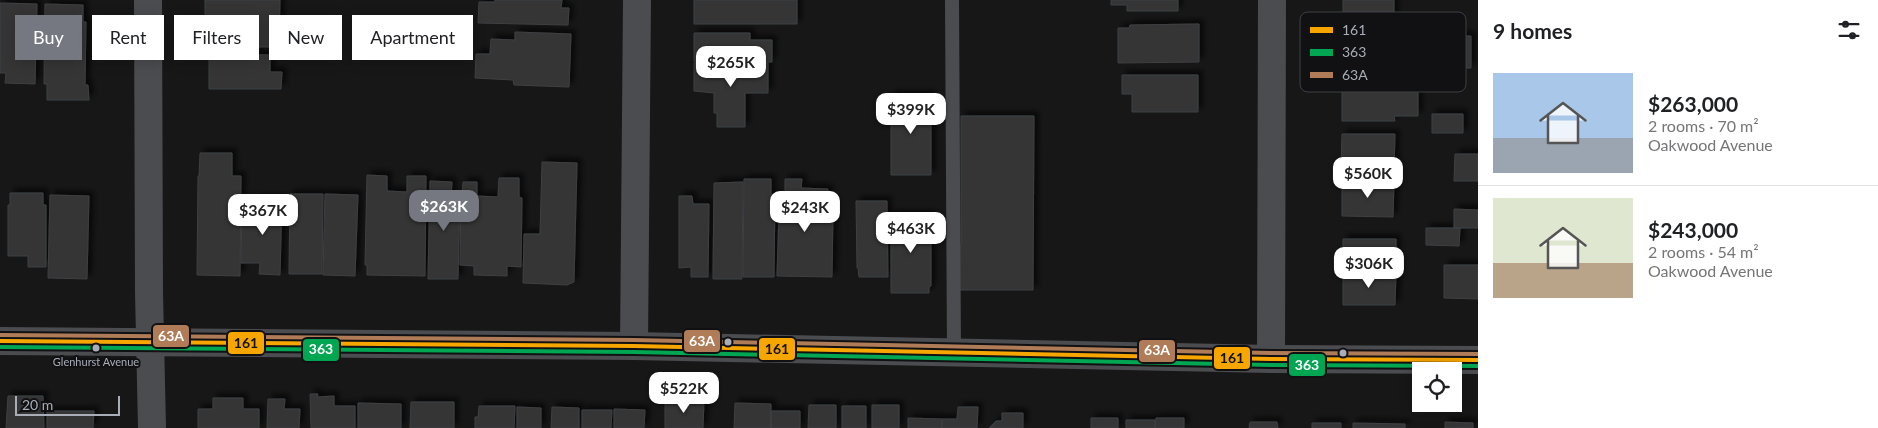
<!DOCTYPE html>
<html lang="en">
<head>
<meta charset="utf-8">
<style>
	:root { --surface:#fff; --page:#f6f6f6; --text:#202124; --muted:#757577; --line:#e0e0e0; --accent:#757880 }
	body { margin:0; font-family:Lato,sans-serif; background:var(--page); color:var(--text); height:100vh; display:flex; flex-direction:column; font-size:19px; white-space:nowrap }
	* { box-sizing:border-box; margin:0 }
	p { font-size:16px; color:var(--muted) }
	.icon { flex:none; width:28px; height:28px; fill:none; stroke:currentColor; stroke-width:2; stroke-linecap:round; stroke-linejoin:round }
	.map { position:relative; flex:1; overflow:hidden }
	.sheet { display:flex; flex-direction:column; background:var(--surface); width:400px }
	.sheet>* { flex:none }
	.hud { position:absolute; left:15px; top:15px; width:475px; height:45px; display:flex; gap:10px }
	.controls { position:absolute; left:1412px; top:362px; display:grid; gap:10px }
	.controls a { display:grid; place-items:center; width:50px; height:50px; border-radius:0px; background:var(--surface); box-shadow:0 2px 12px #0003; font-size:25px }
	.scale { position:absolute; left:15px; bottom:12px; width:105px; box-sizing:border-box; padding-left:5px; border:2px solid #a8adb8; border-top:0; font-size:14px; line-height:18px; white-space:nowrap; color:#a8adb8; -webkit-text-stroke:4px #111113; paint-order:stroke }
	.price { position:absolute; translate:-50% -42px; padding:0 11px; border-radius:10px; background:#fff; color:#222; font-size:16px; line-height:32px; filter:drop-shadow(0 1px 2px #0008) }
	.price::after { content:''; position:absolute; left:50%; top:30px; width:15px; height:11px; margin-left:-8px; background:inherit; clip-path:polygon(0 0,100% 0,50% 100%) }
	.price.on { background:var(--accent); color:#fff }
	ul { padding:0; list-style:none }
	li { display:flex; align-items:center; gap:15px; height:125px; padding:0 15px }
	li+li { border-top:1px solid var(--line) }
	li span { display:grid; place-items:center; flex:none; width:140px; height:100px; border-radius:0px; color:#555 }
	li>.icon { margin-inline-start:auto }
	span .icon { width:60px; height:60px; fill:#fffc; stroke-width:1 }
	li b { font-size:21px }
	h2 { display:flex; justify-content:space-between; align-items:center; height:60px; padding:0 15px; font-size:21px }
	.pill { padding:0 18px; border-radius:0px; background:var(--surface); box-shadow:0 2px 12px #0003; font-size:18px; line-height:45px }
	.pill.on { background:var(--accent); color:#fff }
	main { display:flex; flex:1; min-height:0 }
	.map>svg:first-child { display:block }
	.building { fill:#353536; stroke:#3f4043; filter:url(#shadow) }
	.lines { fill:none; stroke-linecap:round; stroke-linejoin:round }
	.service { stroke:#4b4c50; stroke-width:14 }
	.minor { stroke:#4b4c50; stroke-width:28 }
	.tertiary { stroke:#4b4c50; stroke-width:28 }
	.bus-1-casing { stroke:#111113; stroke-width:8 }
	.bus-2-casing { stroke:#111113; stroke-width:8 }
	.bus-3-casing { stroke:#111113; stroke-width:8 }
	.bus-1 { stroke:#f7a600; stroke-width:4 }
	.bus-2 { stroke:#00a651; stroke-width:4 }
	.bus-3 { stroke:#b07c57; stroke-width:4 }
	.bus-dot { fill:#a8adb8; stroke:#111113; stroke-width:2 }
	.labels { text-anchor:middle; stroke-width:4; stroke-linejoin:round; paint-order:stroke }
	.bus-label { font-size:11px; fill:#a8adb8; stroke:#111113 }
	.key { fill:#111113; stroke:#3e4045; stroke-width:1 }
	.key-label { font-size:14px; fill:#a8adb8 }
	.line-badge { stroke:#111113; stroke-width:2 }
	.badge-label { font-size:14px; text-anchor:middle; font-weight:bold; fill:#fff }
	.pale-badge-label { font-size:14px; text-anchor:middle; font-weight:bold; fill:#111 }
</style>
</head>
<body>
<main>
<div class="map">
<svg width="1478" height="428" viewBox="0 0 1478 428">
	<defs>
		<filter id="shadow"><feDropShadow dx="4.5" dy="-4.5" stdDeviation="2.5" flood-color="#0009"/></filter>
	</defs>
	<rect width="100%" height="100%" fill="#171717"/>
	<path class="building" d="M205,0H280L279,47H205Z
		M495,0H562L561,8H569L568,25L478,23L479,2H495Z
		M694,0H797V24H694Z
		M1111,0H1178V11H1127V5H1111Z
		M1343,0H1394V12H1343Z
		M0,3L37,4L35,84L5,83L6,73H0Z
		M45,4L83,5V22H86L85,85H88L89,100H47V84H44Z
		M1343,12H1394V44L1332,43L1333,23H1343Z
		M1199,24V62L1118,63V28H1129L1130,25Z
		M515,32L571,34L569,87L514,85L513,80L475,78L476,54H490L491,39L515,40Z
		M694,33H750V40H772V62H694Z
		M1433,36H1471V68H1433Z
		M229,54L270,55V72H282L281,89H209V56H229Z
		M694,63H768V93H745V127H717V113H714V93L694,91Z
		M1122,75H1198V112H1132V94H1122Z
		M1342,89L1418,90V116H1394L1395,121H1342Z
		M891,95H931V175H891Z
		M1432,114H1463V133H1432Z
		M961,116H1034L1033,290H957V246H961Z
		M1342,134H1395L1394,170H1341Z
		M200,153H232V176H241L240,276L197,275L198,176H199Z
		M1455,154H1478V181H1454Z
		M542,162L577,163L574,282L567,285L523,283L524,234H540Z
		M367,175L387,176V191L407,192V176H426L425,276L367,275V265H365Z
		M499,178H519V197L522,198L521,267L507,266V276L474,275V266L460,265L461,196H462L463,182H477V196L498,197Z
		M744,179H771V195H775L774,277H743Z
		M785,179H802L801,188L828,189L827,211H833L832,277L777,276L779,211H785Z
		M430,181L452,182L451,197L460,198L458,279H428Z
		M743,182L742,279H713L714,183Z
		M1342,182H1394L1393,217L1342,216Z
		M10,193H43V205H46V267H28V256H8V205H10Z
		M290,194H323L322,274H289Z
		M325,194L358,195L355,276L323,275Z
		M50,195L89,196L87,279L48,278Z
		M679,196H692L693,204H709L708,277H691V267L679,268Z
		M258,199L282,200L280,275L259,274L260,263H241L242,210H258Z
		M856,201H887L888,277H859L858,268H857Z
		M1454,209L1478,210V228H1454Z
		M891,215H931V286L929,287V293H891Z
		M1426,228H1460L1459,246L1426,245Z
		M1343,239H1396V273H1343Z
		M1444,265H1478V299L1444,298Z
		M1343,273H1396L1395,305H1343Z
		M310,394H318L317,397L334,396V406H355V428H311Z
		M8,396H43L44,428H6Z
		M213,398H243V409H259V428H198V409H213Z
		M268,399H285L284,409H300L299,428H267Z
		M665,401H704L703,428H665Z
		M411,402H454V428H410Z
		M358,403L401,404V428H358Z
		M735,403L771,404V428H734Z
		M809,405H836V428H808Z
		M872,405H899V428H872Z
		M479,406H515L514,428H475V417H478Z
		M842,406H866V428H842Z
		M517,407L541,408V428H517Z
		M552,407L579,408V428H551Z
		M958,407H978L977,428H942V419H957Z
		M614,409L645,410L644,428H614Z
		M582,410H612L611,428H582Z
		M47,411H94L93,428H47Z
		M771,411H800V428H771Z
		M1002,413H1023V428H989L996,421H1002Z
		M908,418L942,419V428H908Z
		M1091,418H1118V428H1091Z
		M1156,418H1184V428H1155Z
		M1126,420H1155V428H1126Z
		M1250,422H1277L1278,428H1249Z
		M1445,422L1473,423V428H1445Z
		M1312,423H1341V428H1312Z
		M1353,423L1405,424V428H1353Z"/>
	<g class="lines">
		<path class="service" d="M952,0L954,354"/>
		<path class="minor" d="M148,0L149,292L152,428
			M634,346L637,0
			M1271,359L1272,0"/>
		<path class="tertiary" d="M0,341L634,346L1271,359L1478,360"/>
		<defs>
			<path id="bus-1" d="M0,341L634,346L1271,359L1478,360"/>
			<path id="bus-2" d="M0,347L634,352L1271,365L1478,366"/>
			<path id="bus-3" d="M0,335L634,340L1271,353L1478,354"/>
		</defs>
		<use href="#bus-1" class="bus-1-casing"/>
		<use href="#bus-2" class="bus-2-casing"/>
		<use href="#bus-3" class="bus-3-casing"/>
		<use href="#bus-1" class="bus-1"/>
		<use href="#bus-2" class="bus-2"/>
		<use href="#bus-3" class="bus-3"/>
	</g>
	<g class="bus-dot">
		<circle cx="728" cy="342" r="4.5"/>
		<circle cx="96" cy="348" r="4.5"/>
		<circle cx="1343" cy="353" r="4.5"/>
	</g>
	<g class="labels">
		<g class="bus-label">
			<text x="96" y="366">Glenhurst Avenue</text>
		</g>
	</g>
	<rect x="1300" y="12" width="166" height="80" rx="8" class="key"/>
	<rect x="1310" y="27" width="23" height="6" fill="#f7a600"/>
	<rect x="1310" y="49" width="23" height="7" fill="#00a651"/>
	<rect x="1310" y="72" width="23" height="6" fill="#b07c57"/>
	<g class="key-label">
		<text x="1342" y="35">161</text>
		<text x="1342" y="57">363</text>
		<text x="1342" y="80">63A</text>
	</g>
	<g class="line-badge">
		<rect x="152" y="324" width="38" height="24" rx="5" fill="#b07c57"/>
		<rect x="683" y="329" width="38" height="24" rx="5" fill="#b07c57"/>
		<rect x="227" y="331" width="38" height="24" rx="5" fill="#f7a600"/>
		<rect x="758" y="337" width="38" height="24" rx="5" fill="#f7a600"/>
		<rect x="302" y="338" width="38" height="24" rx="5" fill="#00a651"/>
		<rect x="1138" y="339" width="38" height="24" rx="5" fill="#b07c57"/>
		<rect x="1213" y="346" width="38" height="24" rx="5" fill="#f7a600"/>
		<rect x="1288" y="353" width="38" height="24" rx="5" fill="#00a651"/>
	</g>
	<g class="badge-label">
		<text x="171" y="341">63A</text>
		<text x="702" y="346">63A</text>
		<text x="321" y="354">363</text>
		<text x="1157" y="355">63A</text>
		<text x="1307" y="370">363</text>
	</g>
	<g class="pale-badge-label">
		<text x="246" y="348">161</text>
		<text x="777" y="354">161</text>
		<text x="1232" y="363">161</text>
	</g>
</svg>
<div class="controls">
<a><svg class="icon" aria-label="locate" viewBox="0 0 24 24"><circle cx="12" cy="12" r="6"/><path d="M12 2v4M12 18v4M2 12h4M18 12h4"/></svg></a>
</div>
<div class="scale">20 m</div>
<b class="price" style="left:731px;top:88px">$265K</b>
<b class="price" style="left:911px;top:135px">$399K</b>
<b class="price" style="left:1368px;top:199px">$560K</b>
<b class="price on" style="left:444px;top:232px">$263K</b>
<b class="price" style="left:805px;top:233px">$243K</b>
<b class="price" style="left:263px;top:236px">$367K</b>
<b class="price" style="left:911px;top:254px">$463K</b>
<b class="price" style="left:1369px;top:289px">$306K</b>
<b class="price" style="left:684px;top:414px">$522K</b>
<div class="hud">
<a class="pill on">Buy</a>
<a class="pill">Rent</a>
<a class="pill">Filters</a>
<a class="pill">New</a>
<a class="pill">Apartment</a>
</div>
</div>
<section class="sheet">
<h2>9 homes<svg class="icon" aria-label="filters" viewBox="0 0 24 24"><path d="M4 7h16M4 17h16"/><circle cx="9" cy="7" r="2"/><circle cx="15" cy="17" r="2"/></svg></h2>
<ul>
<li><span style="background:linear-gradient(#a9c7e8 65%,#9aa5b1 0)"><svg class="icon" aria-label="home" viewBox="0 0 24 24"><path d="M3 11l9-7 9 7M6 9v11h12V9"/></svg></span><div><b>$263,000</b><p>2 rooms · 70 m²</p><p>Oakwood Avenue</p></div></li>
<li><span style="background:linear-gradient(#dfe7d0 65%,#b9a48a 0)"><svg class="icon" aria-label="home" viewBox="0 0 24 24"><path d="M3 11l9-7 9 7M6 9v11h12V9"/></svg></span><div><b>$243,000</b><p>2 rooms · 54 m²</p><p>Oakwood Avenue</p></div></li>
</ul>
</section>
</main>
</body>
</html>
